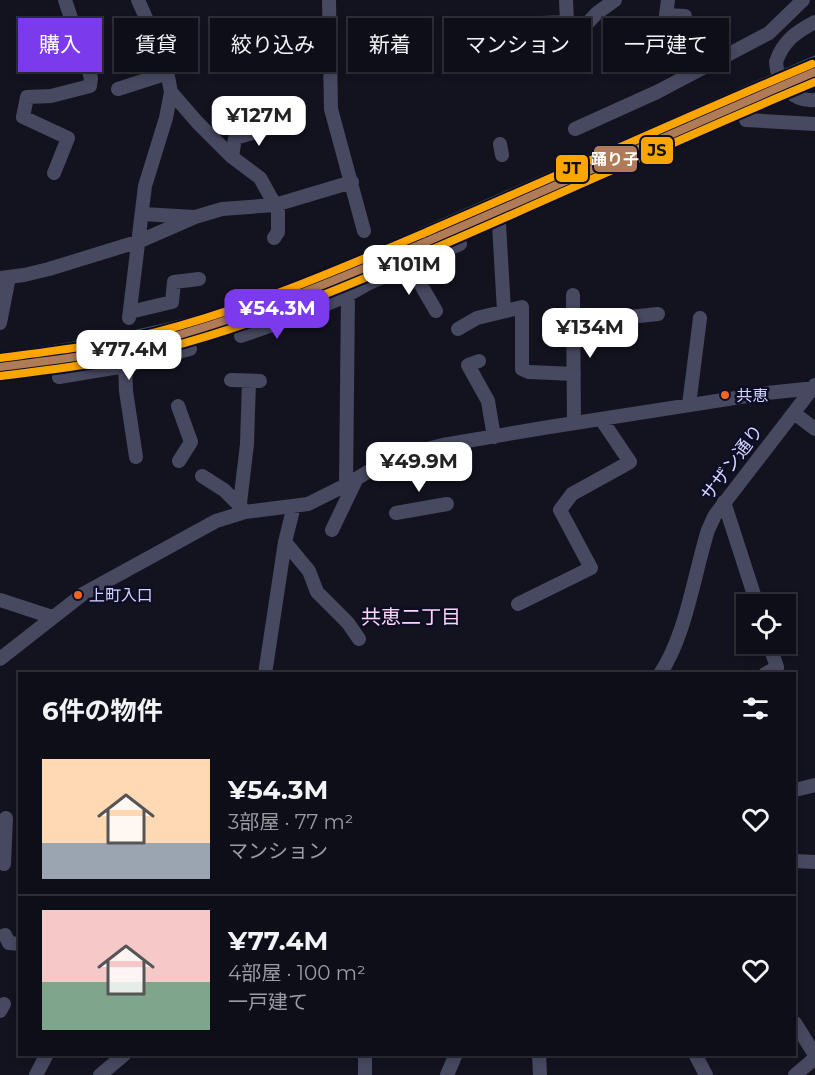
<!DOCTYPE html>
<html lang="ja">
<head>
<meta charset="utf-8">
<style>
	:root { --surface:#0e0e18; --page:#1c1c25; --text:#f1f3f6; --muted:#9b9ca2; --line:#2e2e37; --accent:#7c3aed }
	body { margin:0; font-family:Montserrat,"Noto Sans JP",sans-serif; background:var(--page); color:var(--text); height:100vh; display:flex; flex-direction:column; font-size:22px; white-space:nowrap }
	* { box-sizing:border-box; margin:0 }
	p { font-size:20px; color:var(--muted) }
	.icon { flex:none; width:33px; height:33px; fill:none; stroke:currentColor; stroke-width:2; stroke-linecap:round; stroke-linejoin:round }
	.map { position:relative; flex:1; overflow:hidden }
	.sheet { position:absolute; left:18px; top:672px; width:778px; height:384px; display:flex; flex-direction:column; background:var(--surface); border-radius:0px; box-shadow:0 3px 9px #0003,0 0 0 2px var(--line) }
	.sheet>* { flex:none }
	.guide { position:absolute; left:18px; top:18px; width:780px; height:54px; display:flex; gap:12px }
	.buttons { position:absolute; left:736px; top:594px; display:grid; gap:12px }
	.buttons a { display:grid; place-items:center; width:60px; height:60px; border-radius:0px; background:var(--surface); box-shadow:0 3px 9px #0003,0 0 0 2px var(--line); font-size:30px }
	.price { position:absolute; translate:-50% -51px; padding:0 14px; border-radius:12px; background:#fff; color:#222; font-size:20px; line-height:39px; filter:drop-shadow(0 2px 3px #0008) }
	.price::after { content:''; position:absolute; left:50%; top:36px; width:18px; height:14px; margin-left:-9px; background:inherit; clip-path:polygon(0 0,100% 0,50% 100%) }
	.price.active { background:var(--accent); color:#fff }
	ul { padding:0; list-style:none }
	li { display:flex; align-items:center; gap:18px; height:150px; padding:0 24px }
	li+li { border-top:2px solid var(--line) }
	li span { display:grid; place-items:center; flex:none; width:168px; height:120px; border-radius:0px; color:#555 }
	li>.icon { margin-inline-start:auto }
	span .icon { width:72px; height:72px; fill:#fffc; stroke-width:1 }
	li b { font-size:26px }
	h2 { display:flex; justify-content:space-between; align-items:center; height:72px; padding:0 24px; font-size:26px }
	.pill { padding:0 21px; border-radius:0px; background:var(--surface); box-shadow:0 3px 9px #0003,0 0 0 2px var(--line); font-size:21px; line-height:54px }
	.pill.active { background:var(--accent); color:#fff }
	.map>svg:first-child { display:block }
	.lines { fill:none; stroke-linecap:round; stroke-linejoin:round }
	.minor { stroke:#474961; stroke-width:14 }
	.rail-casing { stroke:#3e5a67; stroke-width:5 }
	.rail { stroke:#0d0d26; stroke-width:3; stroke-dasharray:9; stroke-linecap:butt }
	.rail-1-casing { stroke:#0d0d26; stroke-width:12 }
	.rail-2-casing { stroke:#0d0d26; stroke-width:12 }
	.rail-3-casing { stroke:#0d0d26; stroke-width:12 }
	.rail-1 { stroke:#b07c57; stroke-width:8 }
	.rail-2 { stroke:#f7a600; stroke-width:8 }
	.rail-3 { stroke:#ffa500; stroke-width:8 }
	.bus-dot { fill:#f26522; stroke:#0d0d26; stroke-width:2 }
	.labels { text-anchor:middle; stroke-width:5; stroke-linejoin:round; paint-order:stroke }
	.bus-label { font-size:16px; fill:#d2d4ff; stroke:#0d0d26; text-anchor:start }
	.street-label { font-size:18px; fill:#d2d4ff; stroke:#0d0d26 }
	.neighbourhood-label { font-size:20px; fill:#ffd4f6; stroke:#0d0d26 }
	.line-badge { stroke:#0d0d26; stroke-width:2 }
	.badge-label { font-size:16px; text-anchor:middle; font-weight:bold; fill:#fff }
	.pale-badge-label { font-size:16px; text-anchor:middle; font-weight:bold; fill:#111 }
</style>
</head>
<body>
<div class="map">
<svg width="815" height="1075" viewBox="0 0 815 1075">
	<rect width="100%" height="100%" fill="#131320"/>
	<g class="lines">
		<path class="minor" d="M329,0L331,109L364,231
			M566,0L568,44
			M668,0L666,15L685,16L683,56
			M815,22C796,32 783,41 776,62C777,84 793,102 815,100
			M542,23L566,22
			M568,44L597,13L615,0
			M118,89L168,73
			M171,92L197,122L232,157L260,178L275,205
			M746,120L815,124
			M575,129L657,92L769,33L803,0
			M500,144L502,155
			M232,157L235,138L273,127
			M54,173L68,138L23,117L27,97L51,96L90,86L91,78L65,0
			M143,214L194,217
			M499,224L504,311
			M274,238L278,232V205
			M410,266L436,311
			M0,278L24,275L49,269L140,241L195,217L222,209L275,205L352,182
			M573,295L574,423
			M130,312L172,302L174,282L199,279
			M129,318L145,186L166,118L171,92L165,61L138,0
			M0,323L9,277
			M573,323L658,314
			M458,329L477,318L522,307V369L529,372L574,374
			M241,336L301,315L348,295L369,283L460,244
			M125,361L126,391L136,457
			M479,361L468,365L488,401L494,437
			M59,377L125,366L190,349
			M231,380L260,381
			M689,405L700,318
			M178,406L191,442L179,461
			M794,413L815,429
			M202,476L224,490L242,508
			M346,485L348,295
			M724,502L757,604
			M240,503L247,444L249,381
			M396,513L447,504
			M332,530L356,480
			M285,542L309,571L317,592L348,623L359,639
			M0,600L52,617
			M518,604L591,568L560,510L572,494L630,462L601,419
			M0,659L83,594L216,521L245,512L308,504L346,485L386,461L401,455L443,445L543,428L767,393L815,388
			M265,674L285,542L294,506
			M660,674C686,635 694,575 708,530L715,515L815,385
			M765,674L777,667L769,644
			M795,790L815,785
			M795,861L815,862
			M4,864L6,818
			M5,935L9,943L20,944
			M0,1011L4,1004
			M795,1023L815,1055
			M365,1054V1075
			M539,1054L540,1075
			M695,1054L706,1075
			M36,1075L47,1054
			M100,1075L125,1054
			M447,1075L456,1054
			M795,1075L815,1058"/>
		<defs>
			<path id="rail" d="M0,355C70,346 139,334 207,315C243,304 279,290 315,277L815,58"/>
		</defs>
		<use href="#rail" class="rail-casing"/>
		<use href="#rail" class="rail"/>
		<defs>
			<path id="rail-1" d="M0,367C54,360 108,354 161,340C254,315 344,277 433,239C561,184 687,126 815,72"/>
			<path id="rail-2" d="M1,376C55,369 109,363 162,349C255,325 345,287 433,249C561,194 687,135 815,82"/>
			<path id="rail-3" d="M0,358C53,351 105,345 157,332C250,308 340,269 429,231C557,176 683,118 812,64"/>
		</defs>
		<use href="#rail-1" class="rail-1-casing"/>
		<use href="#rail-2" class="rail-2-casing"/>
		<use href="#rail-3" class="rail-3-casing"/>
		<use href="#rail-1" class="rail-1"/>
		<use href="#rail-2" class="rail-2"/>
		<use href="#rail-3" class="rail-3"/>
	</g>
	<g class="bus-dot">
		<circle cx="725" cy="395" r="5"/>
		<circle cx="78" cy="595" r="5"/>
	</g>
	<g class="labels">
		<g class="bus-label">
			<text x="736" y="401">共恵</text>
			<text x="89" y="601">上町入口</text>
		</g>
		<g class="street-label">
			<text transform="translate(732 463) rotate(-53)" y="6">サザン通り</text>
		</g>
		<g class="neighbourhood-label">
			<text x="411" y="624">共恵二丁目</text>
		</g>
	</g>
	<g class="line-badge">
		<rect x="640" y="136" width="34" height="29" rx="6" fill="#f7a600"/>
		<rect x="593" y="145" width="45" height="28" rx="6" fill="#b07c57"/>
		<rect x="555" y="154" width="34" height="29" rx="6" fill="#ffa500"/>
	</g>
	<g class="badge-label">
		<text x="615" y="165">踊り子</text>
	</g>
	<g class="pale-badge-label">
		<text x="657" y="156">JS</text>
		<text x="572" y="174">JT</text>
	</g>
</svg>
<div class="buttons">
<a><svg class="icon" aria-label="locate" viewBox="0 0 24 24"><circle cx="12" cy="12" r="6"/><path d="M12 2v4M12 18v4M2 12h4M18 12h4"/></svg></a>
</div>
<b class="price" style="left:259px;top:147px">¥127M</b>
<b class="price" style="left:409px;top:296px">¥101M</b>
<b class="price active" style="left:277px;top:340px">¥54.3M</b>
<b class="price" style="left:590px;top:359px">¥134M</b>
<b class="price" style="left:129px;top:381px">¥77.4M</b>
<b class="price" style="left:419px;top:493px">¥49.9M</b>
<div class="guide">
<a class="pill active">購入</a>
<a class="pill">賃貸</a>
<a class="pill">絞り込み</a>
<a class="pill">新着</a>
<a class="pill">マンション</a>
<a class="pill">一戸建て</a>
</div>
<section class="sheet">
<h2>6件の物件<svg class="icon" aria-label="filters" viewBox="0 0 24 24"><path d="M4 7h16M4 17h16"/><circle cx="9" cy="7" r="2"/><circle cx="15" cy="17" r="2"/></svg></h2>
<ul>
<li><span style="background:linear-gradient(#ffd9b3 70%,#9aa5b1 0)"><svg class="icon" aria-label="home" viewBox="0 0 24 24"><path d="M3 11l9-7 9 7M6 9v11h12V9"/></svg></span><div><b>¥54.3M</b><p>3部屋 · 77 m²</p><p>マンション</p></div><svg class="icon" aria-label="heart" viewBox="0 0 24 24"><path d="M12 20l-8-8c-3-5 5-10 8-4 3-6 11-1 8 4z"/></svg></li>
<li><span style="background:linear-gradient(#f6c9c9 60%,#7fa58c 0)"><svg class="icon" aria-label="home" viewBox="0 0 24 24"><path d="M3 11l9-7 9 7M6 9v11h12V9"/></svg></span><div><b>¥77.4M</b><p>4部屋 · 100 m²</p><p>一戸建て</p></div><svg class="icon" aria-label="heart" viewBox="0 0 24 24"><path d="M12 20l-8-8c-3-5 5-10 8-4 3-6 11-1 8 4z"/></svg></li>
</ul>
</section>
</div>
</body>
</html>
